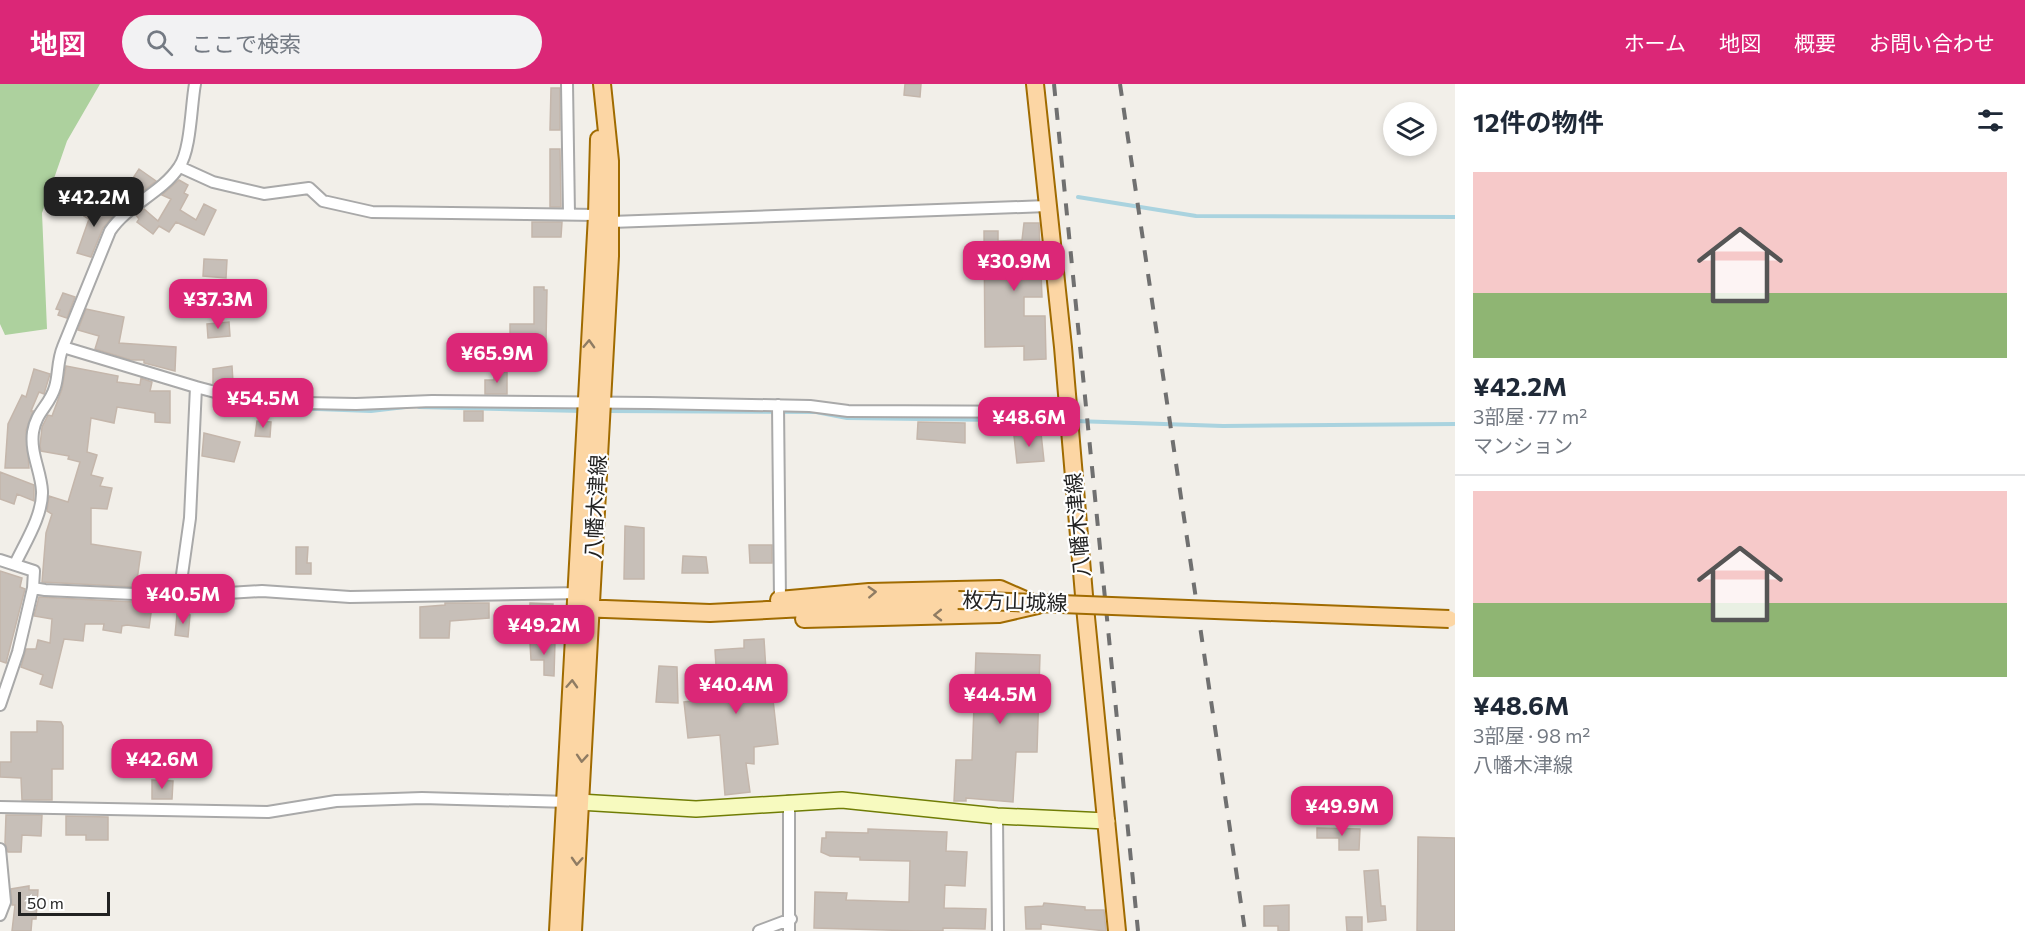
<!DOCTYPE html>
<html lang="ja">
<head>
<meta charset="utf-8">
<style>
	:root { --surface:#fff; --page:#f2f2f3; --text:#1f2937; --muted:#747a83; --line:#e0e1e3; --accent:#db2777 }
	body { margin:0; font-family:Commissioner,"Noto Sans JP",sans-serif; background:var(--page); color:var(--text); height:100vh; display:flex; flex-direction:column; font-size:22px; white-space:nowrap }
	* { box-sizing:border-box; margin:0 }
	p { font-size:20px; color:var(--muted) }
	.icon { flex:none; width:33px; height:33px; fill:none; stroke:currentColor; stroke-width:2; stroke-linecap:round; stroke-linejoin:round }
	.map { position:relative; flex:1; overflow:hidden }
	.side { display:flex; flex-direction:column; background:var(--surface); width:570px }
	.side>* { flex:none }
	.tools { position:absolute; left:1383px; top:18px; display:grid; gap:12px }
	.tools a { display:grid; place-items:center; width:54px; height:54px; border-radius:50%; background:var(--surface); box-shadow:0 3px 9px #0003; font-size:30px }
	.scale { position:absolute; left:18px; bottom:15px; width:92px; box-sizing:border-box; padding-left:6px; border:3px solid #222; border-top:0; font-size:16px; line-height:21px; white-space:nowrap; color:#222; -webkit-text-stroke:4px #fff; paint-order:stroke }
	.price { position:absolute; translate:-50% -51px; padding:0 14px; border-radius:12px; background:var(--accent); color:#fff; font-size:20px; line-height:39px; filter:drop-shadow(0 2px 3px #0008) }
	.price::after { content:''; position:absolute; left:50%; top:36px; width:18px; height:14px; margin-left:-9px; background:inherit; clip-path:polygon(0 0,100% 0,50% 100%) }
	.price.on { background:#222; color:#fff }
	ul { padding:0; list-style:none }
	li { display:grid; align-content:center; gap:12px; height:318px; padding:0 18px }
	li+li { border-top:2px solid var(--line) }
	li span { display:grid; place-items:center; height:186px; border-radius:0px; color:#555 }
	li>.icon { margin-inline-start:auto }
	span .icon { width:108px; height:108px; fill:#fffc; stroke-width:1 }
	li b { font-size:26px }
	h2 { display:flex; justify-content:space-between; align-items:center; height:72px; padding:0 18px; font-size:26px }
	header { display:flex; align-items:center; gap:36px; box-sizing:border-box; height:84px; padding:0 30px; background:var(--accent); color:#fff }
	header strong { font-size:28px }
	nav { display:flex; gap:33px; margin-inline-start:auto; font-size:21px }
	.search { width:420px; height:54px; background:var(--page); display:flex; align-items:center; gap:15px; box-sizing:border-box; padding:0 21px; border-radius:33px; color:var(--muted); font-size:22px }
	main { display:flex; flex:1; min-height:0 }
	.map>svg:first-child { display:block }
	.forest { fill:#add19e }
	.lines { fill:none; stroke-linecap:round; stroke-linejoin:round }
	.stream { stroke:#aad3df; stroke-width:4 }
	.building { fill:#c7bfb8; stroke:#c4b6ab; stroke-width:1.5 }
	.street-casing { stroke:#a9a9a9; stroke-width:14 }
	.secondary-casing { stroke:#707d05; stroke-width:18 }
	.primary-casing { stroke:#a06b00; stroke-width:20 }
	.street { stroke:#fff; stroke-width:10 }
	.secondary { stroke:#f7fabf; stroke-width:15 }
	.primary { stroke:#fcd6a4; stroke-width:16 }
	.rail { stroke:#707070; stroke-width:4; stroke-dasharray:12 12; stroke-linecap:butt }
	.primary-bridge-casing { stroke:#a06b00; stroke-width:20; stroke-linecap:butt }
	.primary-bridge { stroke:#fcd6a4; stroke-width:16 }
	.oneway { stroke:#8f7c63 }
	.labels { text-anchor:middle; stroke-width:4.5; stroke-linejoin:round; paint-order:stroke }
	.street-label { font-size:21px; fill:#222; stroke:#fff }
</style>
</head>
<body>
<header>
<strong>地図</strong>
<div class="search"><svg class="icon" aria-label="search" viewBox="0 0 24 24"><circle cx="10" cy="10" r="6"/><path d="M15 15l6 6"/></svg>ここで検索</div>
<nav><a>ホーム</a><a>地図</a><a>概要</a><a>お問い合わせ</a></nav>
</header>
<main>
<div class="map">
<svg width="1455" height="847" viewBox="0 0 1455 847">
	<rect width="100%" height="100%" fill="#f2efe9"/>
	<path class="forest" d="M0,0H100L67,57L42,129L47,245L5,251L0,240Z"/>
	<g class="lines">
		<path class="stream" d="M1078,113L1196,132L1455,133
			M419,323L582,327
			M290,324L371,327L405,323
			M607,327L816,328L847,334L1064,337
			M1075,337L1223,342L1455,340"/>
	</g>
	<path class="building" d="M905,0H921L920,13L904,11Z
		M551,4H560V46H550Z
		M550,65H560L561,123H550Z
		M139,85L156,97L139,110L127,103Z
		M179,96L188,101L184,109L188,111L180,126L196,136L204,120L216,126L204,151L176,138L169,148L159,142L153,150L137,138L139,135L136,131L144,125L158,137L171,115L162,111Z
		M94,117L115,130L103,144L91,173L77,169L89,135L84,132Z
		M532,138H562L561,153H532Z
		M1024,139H1039L1042,213H1024V232H1045L1046,275L1024,276V262L985,263L984,147H998V157L1022,156Z
		M204,175L227,176L226,194L203,192Z
		M534,203H544V206H547L546,258L510,262V240H534Z
		M63,209L75,213L67,234L58,231L60,226L56,225Z
		M86,225L124,233L119,259L176,263L175,287L144,279V276H131L95,265L99,252L78,246Z
		M229,238L230,252L208,254L207,240Z
		M66,282L118,292L117,298L140,301L141,294L152,298L150,307H170V339L155,338V329L117,323L114,339L91,334L87,368L97,371L91,391L103,394L100,402L112,404L107,425L91,424V460L141,468L136,503L42,498L46,449L52,430L47,427L49,412L68,418L80,378L68,375L69,372L41,367L40,362L42,343L48,331L52,332L62,305Z
		M232,282L233,298L213,300V285Z
		M34,285L50,290L44,310L39,308L31,327H33L26,346L29,384H5L8,340L22,311L26,313Z
		M494,288H507V310H485V296H494Z
		M464,327H483V337H464Z
		M257,337L271,338L270,353L255,352Z
		M918,338L965,339V359L917,355Z
		M204,349L240,358L234,378L202,372Z
		M1041,349L1044,377L1017,379L1014,352Z
		M0,388L34,401V417L17,410L14,420L0,415Z
		M625,442L644,444V495H624Z
		M749,461H772V479H750Z
		M296,463H308L307,479H311V490H296Z
		M683,472L706,473L708,489H682Z
		M0,487L22,494L20,503L25,505L6,579L0,577Z
		M39,513L134,518V520L152,522L149,544L127,541L122,542L121,549L103,546L104,540H85L83,557L64,555L52,604L40,600L43,591L21,583L26,565H36L38,556L50,559L52,535L34,532Z
		M445,519H489V534L450,537L449,554H420V523L445,521Z
		M530,519L553,520L552,535L539,536V555H528Z
		M177,530L190,531L188,553L175,551Z
		M764,555L766,587L738,588L739,611L772,607L778,660L754,663V680L746,679L750,708L725,711L720,651L688,654L684,618L718,614L715,566L744,564V556Z
		M555,558L554,592L544,591V576H531L530,559Z
		M976,569L1040,571L1037,668H1016L1013,718L966,714V717H954L956,676H972Z
		M659,582L677,583L678,619L656,618Z
		M37,637L61,638L63,642V685H52V716H22L21,694L0,693V678H11V648H37Z
		M150,656H181V672H176L174,677L152,675Z
		M152,696L173,697L172,715H152Z
		M6,731H42L41,752L22,751L21,768H8L5,759Z
		M66,732L108,733V756H86V751H66Z
		M1317,744L1360,745L1359,766H1339V754H1317Z
		M868,745L947,748L946,767L967,768L965,802L945,801L944,824L986,825L985,845L943,844V847H919L814,844L815,808L847,809L846,816L909,818L910,777L860,776V773L830,772L821,768L822,754H826V748L868,749Z
		M1418,753L1455,754V847H1417Z
		M1378,786L1381,822H1385L1386,836L1368,838L1364,787Z
		M29,802V806H38L36,835H32L31,847H12L15,821H12L11,805Z
		M1044,819L1085,823V826H1104L1106,847L1041,840V845H1026L1025,823L1043,822Z
		M1289,821V847H1278V842H1264V822Z
		M1346,833H1362V847H1347Z"/>
	<g class="lines">
		<defs>
			<path id="street" d="M567,0L569,130
				M180,83L213,98L264,110L309,104L323,117L372,128L597,131
				M611,138L1047,122
				M63,263L110,147C128,120 161,110 179,83C191,66 191,21 195,0
				M196,303L253,318L356,320L432,317L650,319L810,322L848,327L1068,328
				M778,321L780,516
				M0,476L34,487L33,504L45,506L179,512L262,507L350,513L582,509
				M15,480C25,459 43,431 42,407C41,387 30,369 33,348C36,328 50,321 55,303C59,290 57,277 63,263L196,303L190,434L179,512
				M0,621L18,568L33,504
				M789,717V847
				M0,723L268,728L336,717L422,714L569,718
				M997,732L998,847
				M0,765L5,818L0,831
				M759,847L791,835"/>
			<path id="secondary" d="M579,718L696,725L842,716L997,732L1107,737"/>
			<path id="primary" d="M1035,0L1063,263L1085,523L1117,847
				M779,516L869,508L1000,505L1032,519
				M579,524L710,529L958,516
				M804,535L999,530L1038,521
				M558,847L597,131L599,55
				M573,847L610,172V77L602,0"/>
		</defs>
		<use href="#street" class="street-casing"/>
		<use href="#secondary" class="secondary-casing"/>
		<use href="#primary" class="primary-casing"/>
		<use href="#street" class="street"/>
		<use href="#secondary" class="secondary"/>
		<use href="#primary" class="primary"/>
		<path class="rail" d="M1054,0L1138,847
			M1120,0L1245,847"/>
		<defs>
			<path id="primary-bridge" d="M958,516L1449,535"/>
		</defs>
		<use href="#primary-bridge" class="primary-bridge-casing"/>
		<use href="#primary-bridge" class="primary-bridge"/>
	</g>
	<defs><path id="oneway-chevron" d="M-2-3.5L2.5 0L-2 3.5" fill="none" stroke-width="1.6" stroke-linecap="round" stroke-linejoin="round" transform="scale(1.5)"/></defs>
	<g class="oneway">
		<use href="#oneway-chevron" transform="translate(589 260) rotate(-88)"/>
		<use href="#oneway-chevron" transform="translate(872 508) rotate(-3)"/>
		<use href="#oneway-chevron" transform="translate(938 531) rotate(179)"/>
		<use href="#oneway-chevron" transform="translate(572 600) rotate(-87)"/>
		<use href="#oneway-chevron" transform="translate(582 674) rotate(94)"/>
		<use href="#oneway-chevron" transform="translate(577 777) rotate(93)"/>
	</g>
	<g class="labels">
		<g class="street-label">
			<text transform="translate(596 423) rotate(-87)" y="7">八幡木津線</text>
			<text transform="translate(1078 441) rotate(-95)" y="7">八幡木津線</text>
			<text transform="translate(1015 518) rotate(2)" y="7">枚方山城線</text>
		</g>
	</g>
</svg>
<div class="tools">
<a><svg class="icon" aria-label="layers" viewBox="0 0 24 24"><path d="M12 4l9 5-9 5-9-5zM3 14l9 5 9-5"/></svg></a>
</div>
<div class="scale">50 m</div>
<b class="price on" style="left:94px;top:144px">¥42.2M</b>
<b class="price" style="left:1014px;top:208px">¥30.9M</b>
<b class="price" style="left:218px;top:246px">¥37.3M</b>
<b class="price" style="left:497px;top:300px">¥65.9M</b>
<b class="price" style="left:263px;top:345px">¥54.5M</b>
<b class="price" style="left:1029px;top:364px">¥48.6M</b>
<b class="price" style="left:183px;top:541px">¥40.5M</b>
<b class="price" style="left:544px;top:572px">¥49.2M</b>
<b class="price" style="left:736px;top:631px">¥40.4M</b>
<b class="price" style="left:1000px;top:641px">¥44.5M</b>
<b class="price" style="left:162px;top:706px">¥42.6M</b>
<b class="price" style="left:1342px;top:753px">¥49.9M</b>
</div>
<section class="side">
<h2>12件の物件<svg class="icon" aria-label="filters" viewBox="0 0 24 24"><path d="M4 7h16M4 17h16"/><circle cx="9" cy="7" r="2"/><circle cx="15" cy="17" r="2"/></svg></h2>
<ul>
<li><span style="background:linear-gradient(#f6c9c9 65%,#8fb573 0)"><svg class="icon" aria-label="home" viewBox="0 0 24 24"><path d="M3 11l9-7 9 7M6 9v11h12V9"/></svg></span><div><b>¥42.2M</b><p>3部屋 · 77 m²</p><p>マンション</p></div></li>
<li><span style="background:linear-gradient(#f6c9c9 60%,#8fb573 0)"><svg class="icon" aria-label="home" viewBox="0 0 24 24"><path d="M3 11l9-7 9 7M6 9v11h12V9"/></svg></span><div><b>¥48.6M</b><p>3部屋 · 98 m²</p><p>八幡木津線</p></div></li>
</ul>
</section>
</main>
</body>
</html>
